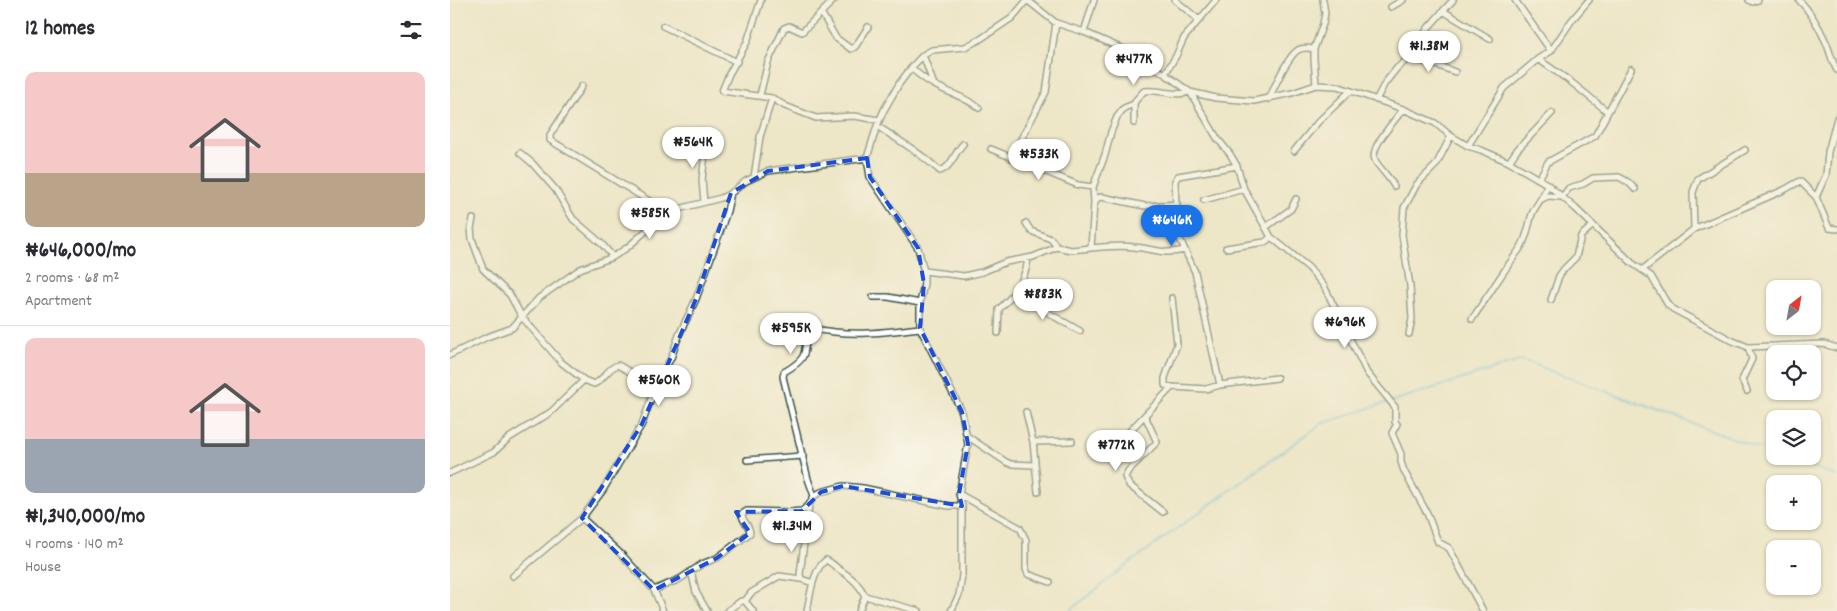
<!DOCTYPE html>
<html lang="en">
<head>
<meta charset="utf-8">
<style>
	:root { --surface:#fff; --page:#f2f2f3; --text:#2b2b33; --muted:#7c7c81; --line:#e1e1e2; --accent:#1a73e8 }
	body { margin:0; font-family:Dekko,sans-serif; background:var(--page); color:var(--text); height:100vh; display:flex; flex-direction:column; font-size:19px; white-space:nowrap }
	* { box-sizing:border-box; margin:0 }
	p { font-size:16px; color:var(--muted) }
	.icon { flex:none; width:28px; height:28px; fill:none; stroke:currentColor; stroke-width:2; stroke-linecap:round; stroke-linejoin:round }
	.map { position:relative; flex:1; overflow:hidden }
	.drawer { display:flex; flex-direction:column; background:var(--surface); width:450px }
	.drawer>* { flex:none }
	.needle { width:32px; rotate:31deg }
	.fabs { position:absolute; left:1316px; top:280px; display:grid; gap:10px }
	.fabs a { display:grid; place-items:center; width:55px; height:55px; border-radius:10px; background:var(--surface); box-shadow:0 1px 4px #0004; font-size:25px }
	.price { position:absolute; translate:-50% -42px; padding:0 11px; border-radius:18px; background:#fff; color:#222; font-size:16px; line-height:32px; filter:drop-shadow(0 1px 2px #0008) }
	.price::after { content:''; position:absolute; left:50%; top:30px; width:15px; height:11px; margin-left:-8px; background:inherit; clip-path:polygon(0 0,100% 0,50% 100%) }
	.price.selected { background:var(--accent); color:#fff }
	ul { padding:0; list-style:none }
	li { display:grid; align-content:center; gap:10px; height:265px; padding:0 25px }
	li+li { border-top:1px solid var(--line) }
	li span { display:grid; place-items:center; height:155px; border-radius:10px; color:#555 }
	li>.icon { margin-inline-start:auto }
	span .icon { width:90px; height:90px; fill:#fffc; stroke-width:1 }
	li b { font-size:21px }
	h2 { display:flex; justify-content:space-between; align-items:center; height:60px; padding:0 25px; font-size:21px }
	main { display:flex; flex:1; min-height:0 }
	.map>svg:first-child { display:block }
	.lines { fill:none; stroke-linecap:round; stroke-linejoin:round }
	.stream { stroke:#5cb8da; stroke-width:2 }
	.street-casing { stroke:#3e564a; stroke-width:8 }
	.street { stroke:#fff; stroke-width:5 }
	.marked { fill:none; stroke:#1d4ed8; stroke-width:4; stroke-dasharray:10 6; stroke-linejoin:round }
</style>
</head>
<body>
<main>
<section class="drawer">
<h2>12 homes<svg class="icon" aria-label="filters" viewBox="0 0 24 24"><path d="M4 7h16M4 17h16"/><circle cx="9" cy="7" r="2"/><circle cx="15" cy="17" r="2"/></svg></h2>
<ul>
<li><span style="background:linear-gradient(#f6c9c9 65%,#b9a48a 0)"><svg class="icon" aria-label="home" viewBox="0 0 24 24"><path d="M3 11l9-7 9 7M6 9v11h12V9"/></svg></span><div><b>₦646,000/mo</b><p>2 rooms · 68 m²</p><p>Apartment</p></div></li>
<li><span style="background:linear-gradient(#f6c9c9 65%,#9aa5b1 0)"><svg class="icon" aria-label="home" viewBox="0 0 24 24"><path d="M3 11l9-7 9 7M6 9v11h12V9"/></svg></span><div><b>₦1,340,000/mo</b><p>4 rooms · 140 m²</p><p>House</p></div></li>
</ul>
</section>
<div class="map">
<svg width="1387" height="611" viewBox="0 0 1387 611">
	<rect width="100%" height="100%" fill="#fbf7ec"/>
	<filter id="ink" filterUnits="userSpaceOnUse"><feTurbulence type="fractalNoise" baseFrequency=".02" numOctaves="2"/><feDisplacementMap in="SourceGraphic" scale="10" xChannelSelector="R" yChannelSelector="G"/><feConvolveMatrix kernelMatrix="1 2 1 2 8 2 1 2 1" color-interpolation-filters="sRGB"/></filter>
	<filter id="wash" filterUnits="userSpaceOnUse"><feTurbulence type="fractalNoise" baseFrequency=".0096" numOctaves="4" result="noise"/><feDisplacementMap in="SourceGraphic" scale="20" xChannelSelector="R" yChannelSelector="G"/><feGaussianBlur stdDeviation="1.12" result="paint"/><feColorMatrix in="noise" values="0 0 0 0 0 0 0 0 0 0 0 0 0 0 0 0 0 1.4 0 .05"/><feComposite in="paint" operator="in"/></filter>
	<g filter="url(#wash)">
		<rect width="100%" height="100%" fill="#ede6c7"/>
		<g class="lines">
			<path class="stream" d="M943,401L1072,360L1325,454
				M1332,456L1387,476
				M619,611L678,564L871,424L938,402"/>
		</g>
	</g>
	<g filter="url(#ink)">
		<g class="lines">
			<defs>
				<path id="street" d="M311,0L297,42L279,74L272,91L322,98L335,106L366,118L404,116L429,120
					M577,0L606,23L634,32L673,49L715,74L740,92L766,98L804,101L842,93L866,85L887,86L953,109L985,123L1001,136L1018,146L1031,150L1059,162L1097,184L1125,208L1182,263L1201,276L1218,305L1223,309L1283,341L1298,347L1374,344L1387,348
					M725,0L749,20
					M1065,0L1101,51
					M1299,0L1303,2L1308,0
					M1349,0C1359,10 1369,27 1375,40C1380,50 1381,61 1387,70
					M941,7L953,0
					M993,11L1040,39
					M372,14L386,38L401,49L405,47L418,27
					M213,26L287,62
					M634,32L644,0
					M864,49V59L866,85
					M473,55L484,85
					M959,58L981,63L1005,72
					M1088,59L1121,82L1158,112
					M461,68C468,74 475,80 483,84C498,93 516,97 529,108
					M715,74L726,56L734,38L766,0
					M132,86L100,135V140L217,212
					M310,95L318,62L334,28L339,26L352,32L384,0
					M819,99C825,86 837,57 848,50C853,47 859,48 864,49L873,24L875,13L873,0
					M926,100L935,83L947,68L959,58L978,28L1003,0
					M684,123V104
					M427,126C449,140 470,153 490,171C501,168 505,152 513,144
					M1018,146L1054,88L1088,59L1101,51L1122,20L1139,0
					M541,149L628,185L643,187
					M844,151L868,122L900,91
					M70,153L82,163L105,189L123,219L152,244L163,257
					M561,158L596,92L606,23
					M1059,162L1067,150L1102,113
					M304,177L310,137L322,98
					M1089,179L1098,162L1145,136L1181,69
					M944,186C939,176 928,167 925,160C919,147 946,120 953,109
					M1366,197L1376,175L1378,152L1387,118
					M1092,199L1098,196L1112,197L1119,188L1133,184L1143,178L1169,177L1178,182L1185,189
					M754,200L794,189
					M254,202L252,180L257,137
					M645,203L647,198L652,197L695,206L727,204
					M23,219L21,228L22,239L33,269L60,295L72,317L111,362L134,380L144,384C154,380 157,368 168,365L206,387
					M576,223L581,231L601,239L607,247
					M816,227L841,209L846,199
					M1244,229L1243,192L1248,179L1295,150
					M641,248C655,247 670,245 684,247C706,249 711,255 735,250
					M776,248L815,242L821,237
					M1192,270L1244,229L1334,190L1350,181L1366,197L1379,228L1387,229
					M474,271L514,276L532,272L556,262L583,257L607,247L621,250L641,248L644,203L643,187L655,155L661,132L667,117L674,108L684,104L686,100L694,91C709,89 725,97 740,92L767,138L780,154L787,166L794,189L821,237L859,268L874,286L917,373L945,407V422L947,424L942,433L951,454V462L954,471L977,513L988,542L999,548L1033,611
					M566,292L588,300L600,314L630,331
					M423,297H438L470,303
					M1101,300L1109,276L1114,269L1126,257L1131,236L1143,225
					M1022,319C1038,296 1053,272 1069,250C1077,240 1078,226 1082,214C1087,202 1095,197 1097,184
					M548,333L549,309C565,295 576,279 578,258
					M959,334L962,319L960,286L952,235L954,208L967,184L986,165L1001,136
					M0,355L37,337L62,328L89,298L130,269L163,257L178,247L217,212L271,198L281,193L296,181L318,171L417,158
					M770,385L745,272L729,237L727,229L725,181L728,176L787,166
					M722,387L715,385V378L727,344L722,298
					M1297,391L1292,380L1302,359L1298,347
					M576,412L583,442L588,492
					M695,416L707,442L678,471L675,477L679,485L713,512
					M517,436L556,462L561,464L584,465
					M672,439L722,387L756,389L770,385L827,378
					M583,442L622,441
					M297,460L353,456
					M0,473L44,452L59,438L101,412L134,380
					M509,494L570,528L576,540V569L578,574L600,582
					M364,496L358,479L333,377L334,372C355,360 356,356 356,332L360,328C401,337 429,333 470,328
					M359,506L350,574L351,579L363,583
					M132,518L173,556L204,590
					M241,571L246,592L257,611
					M63,576L132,518L153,490L192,424L201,399L214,370L221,358L229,335L246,299L269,235L277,211L281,193
					M295,601L301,593L329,576L351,579
					M213,611L204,590L230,579L252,564L267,558L300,533C300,525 292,522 292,514L297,511L338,512L352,511L359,505L364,496L371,492L393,486L413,488L498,506H512
					M277,611L291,601H295L303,611
					M357,611C360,596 363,569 376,560C383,563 386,568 393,572C403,579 410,585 415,596
					M409,611L415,596L469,611
					M501,611L509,595L512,575V506L509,494L518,444L512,412L470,328V303L474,284V271L468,248L420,177L417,158L427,126L434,110L449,84L461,68L473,55L482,50L515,47L529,40L562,18L577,0"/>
			</defs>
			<use href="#street" class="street-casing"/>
			<use href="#street" class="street"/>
		</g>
	</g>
	<path d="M0 0H1387V611H0ZM417,158L420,177L468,248L474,284L470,328L512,412L518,444L509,494L512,506L393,486L371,492L352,511L286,512L300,533L267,558L204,590L132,518L192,424L246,299L281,193L318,171Z" fill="#ede6c7" fill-opacity=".55" fill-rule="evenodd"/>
	<path class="marked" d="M417,158L420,177L468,248L474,284L470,328L512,412L518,444L509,494L512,506L393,486L371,492L352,511L286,512L300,533L267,558L204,590L132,518L192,424L246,299L281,193L318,171Z"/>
</svg>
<div class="fabs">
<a><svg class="needle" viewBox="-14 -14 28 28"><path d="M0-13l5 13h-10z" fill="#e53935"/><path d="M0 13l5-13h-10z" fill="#7c7c81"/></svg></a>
<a><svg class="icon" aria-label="locate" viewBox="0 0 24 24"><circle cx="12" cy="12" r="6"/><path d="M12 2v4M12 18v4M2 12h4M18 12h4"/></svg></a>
<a><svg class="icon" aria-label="layers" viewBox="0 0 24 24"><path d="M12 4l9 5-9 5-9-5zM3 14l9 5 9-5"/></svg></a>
<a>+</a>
<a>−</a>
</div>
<b class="price" style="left:979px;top:73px">₦1.38M</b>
<b class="price" style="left:684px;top:86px">₦477K</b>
<b class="price" style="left:243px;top:169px">₦564K</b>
<b class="price" style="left:589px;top:181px">₦533K</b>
<b class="price" style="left:200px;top:240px">₦585K</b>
<b class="price selected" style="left:722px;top:247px">₦646K</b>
<b class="price" style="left:593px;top:321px">₦883K</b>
<b class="price" style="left:895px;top:349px">₦696K</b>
<b class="price" style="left:341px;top:355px">₦595K</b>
<b class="price" style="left:209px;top:407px">₦560K</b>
<b class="price" style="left:666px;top:472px">₦772K</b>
<b class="price" style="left:342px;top:553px">₦1.34M</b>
</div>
</main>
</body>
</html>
